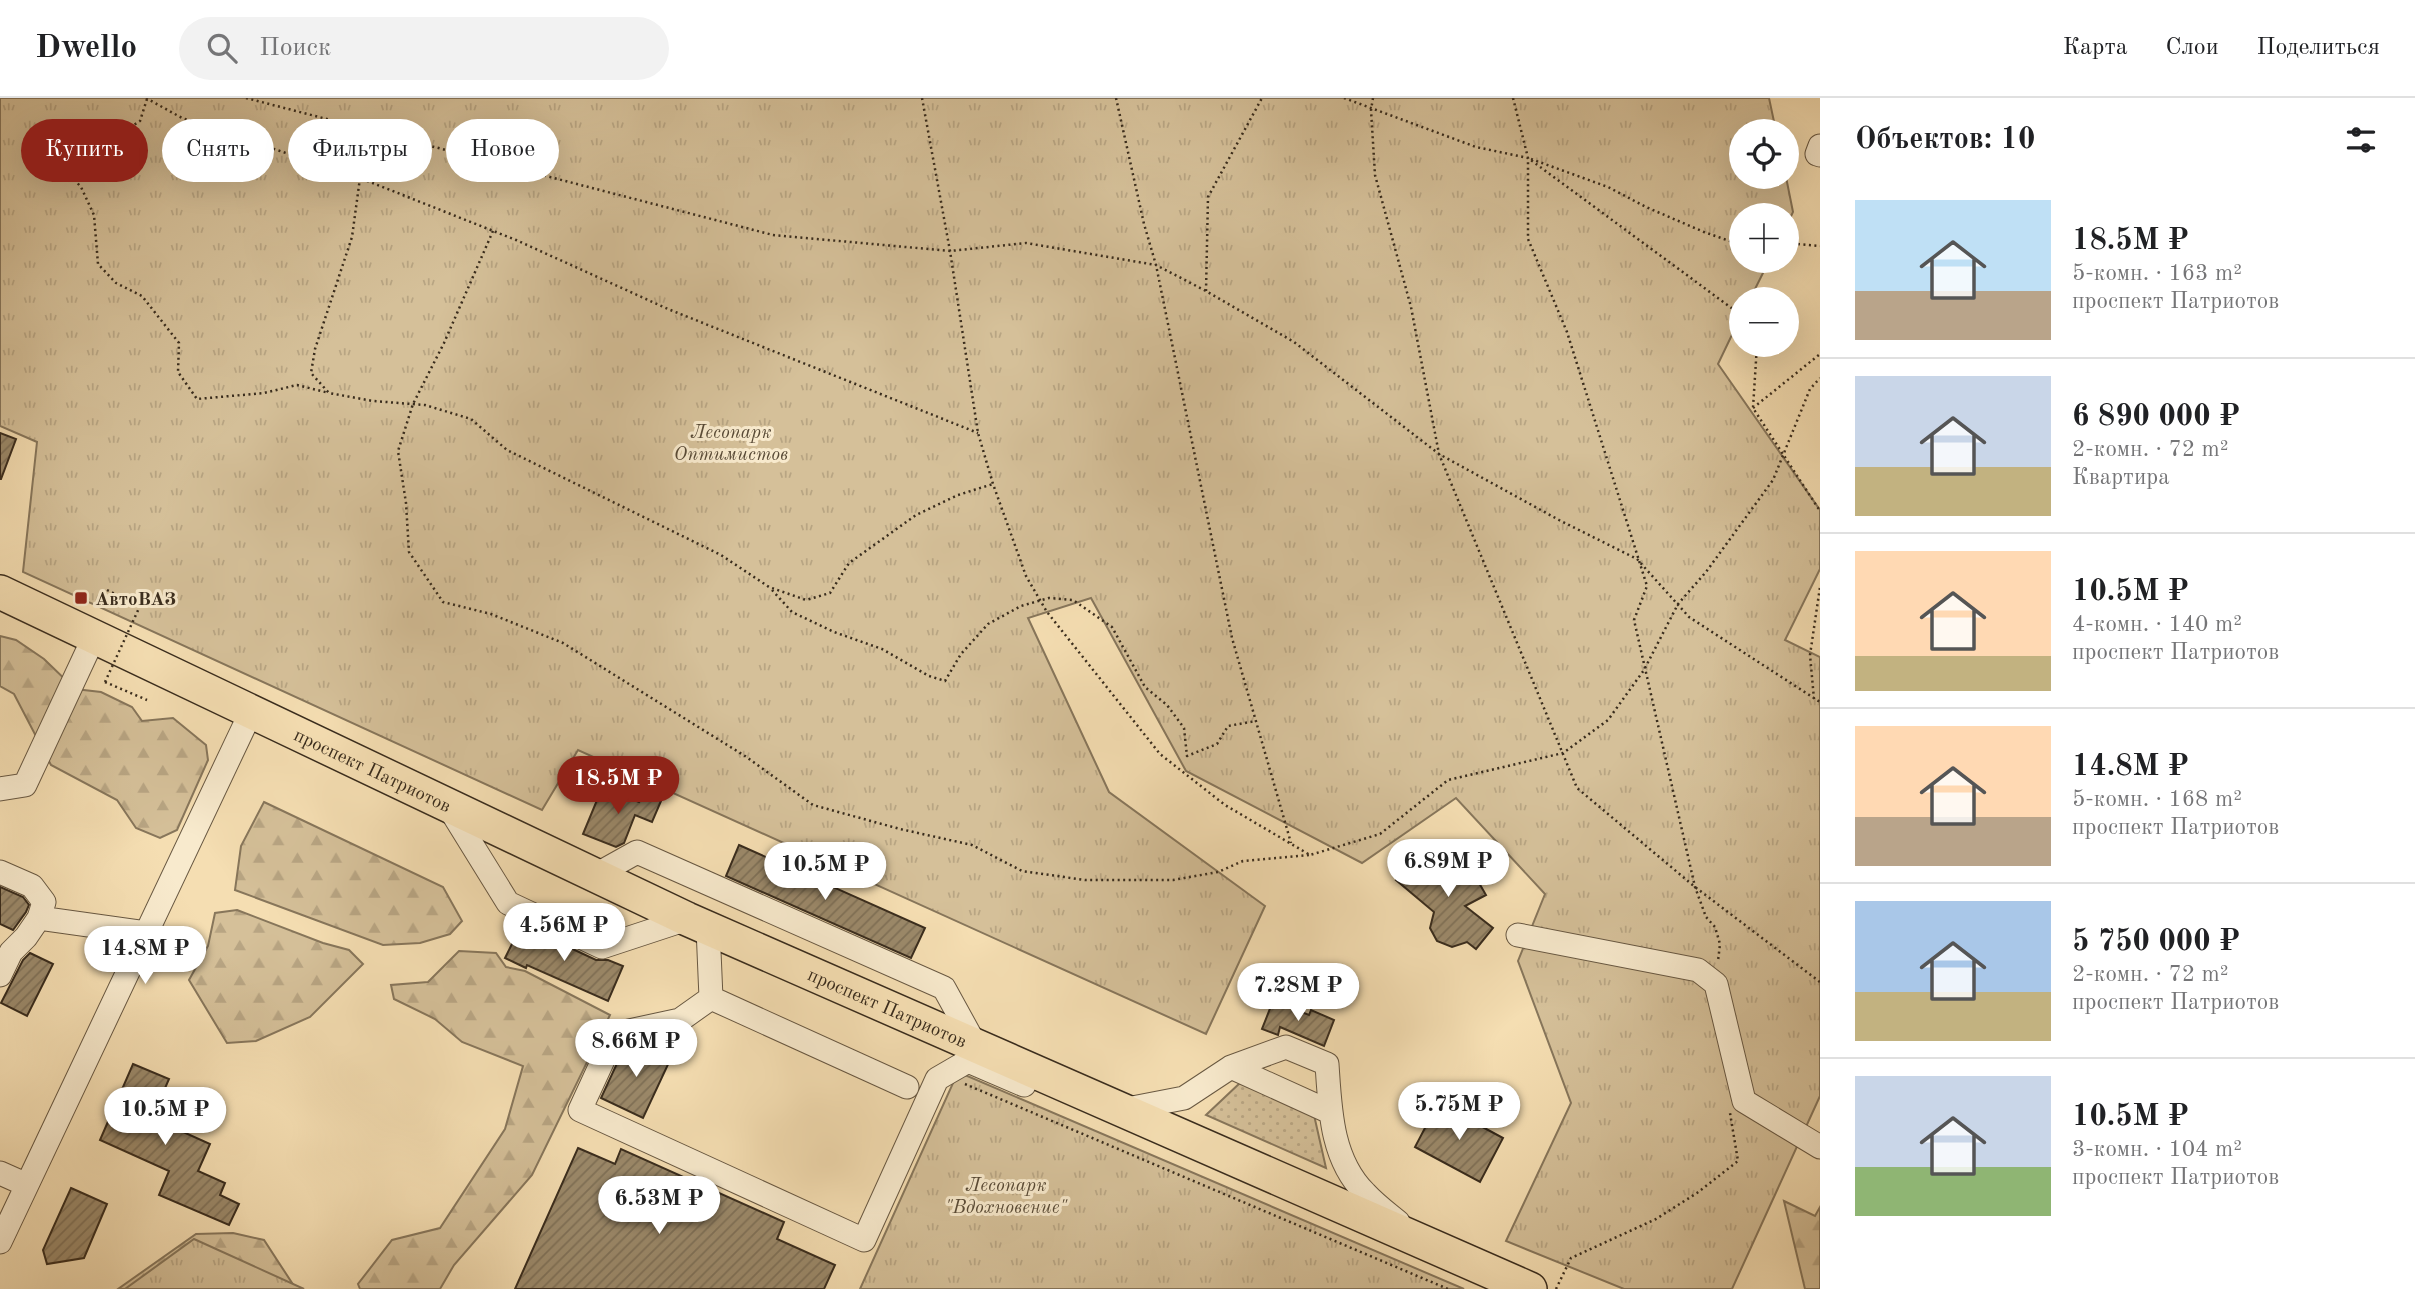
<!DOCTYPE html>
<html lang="ru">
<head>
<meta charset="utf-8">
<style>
	:root { --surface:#fff; --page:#f2f2f2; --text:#202124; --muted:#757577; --line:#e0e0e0; --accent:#8f2418 }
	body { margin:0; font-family:"Old Standard TT",serif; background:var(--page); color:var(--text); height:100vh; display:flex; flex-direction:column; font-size:26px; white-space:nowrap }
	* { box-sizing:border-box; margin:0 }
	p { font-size:23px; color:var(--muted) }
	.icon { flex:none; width:38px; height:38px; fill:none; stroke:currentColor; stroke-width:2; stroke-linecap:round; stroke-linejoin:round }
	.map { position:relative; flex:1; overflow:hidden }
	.details { display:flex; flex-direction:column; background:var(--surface); width:595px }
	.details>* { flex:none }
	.guide { position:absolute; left:21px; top:21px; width:665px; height:63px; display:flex; gap:14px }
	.buttons { position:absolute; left:1729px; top:21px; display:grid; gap:14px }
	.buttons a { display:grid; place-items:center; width:70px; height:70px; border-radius:50%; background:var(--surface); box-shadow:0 7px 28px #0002; font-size:35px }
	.price { position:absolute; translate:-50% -60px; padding:0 16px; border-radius:24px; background:#fff; color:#222; font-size:23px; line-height:46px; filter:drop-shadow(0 2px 4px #0008) }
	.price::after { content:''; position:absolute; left:50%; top:42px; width:21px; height:16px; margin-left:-10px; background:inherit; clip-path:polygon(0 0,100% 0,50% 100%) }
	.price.selected { background:var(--accent); color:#fff }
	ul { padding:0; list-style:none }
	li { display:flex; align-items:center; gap:21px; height:175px; padding:0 35px }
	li+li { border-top:2px solid var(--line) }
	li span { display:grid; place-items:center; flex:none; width:196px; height:140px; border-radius:0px; color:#555 }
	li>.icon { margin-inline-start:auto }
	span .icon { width:84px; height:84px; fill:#fffc; stroke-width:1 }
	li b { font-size:30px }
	h2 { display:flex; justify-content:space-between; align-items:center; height:84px; padding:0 35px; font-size:30px }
	.pill { padding:0 24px; border-radius:32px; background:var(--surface); box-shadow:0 7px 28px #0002; font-size:24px; line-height:63px }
	.pill.selected { background:var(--accent); color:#fff }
	header { display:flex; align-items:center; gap:42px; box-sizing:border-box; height:98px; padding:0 35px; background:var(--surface); border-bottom:2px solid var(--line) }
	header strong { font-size:33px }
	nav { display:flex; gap:38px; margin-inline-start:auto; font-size:24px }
	.search { width:490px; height:63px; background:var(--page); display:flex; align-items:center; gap:18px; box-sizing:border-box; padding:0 24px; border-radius:38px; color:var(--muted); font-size:26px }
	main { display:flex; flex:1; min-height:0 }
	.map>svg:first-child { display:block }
	.grass { fill:url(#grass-dots); stroke:#87765b; stroke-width:2 }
	.forest { fill:url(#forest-firs); stroke:#87765b; stroke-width:2 }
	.park { fill:url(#park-tufts); stroke:#87765b; stroke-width:2 }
	.building { fill:url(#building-hatch); stroke:#392c1d; stroke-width:2 }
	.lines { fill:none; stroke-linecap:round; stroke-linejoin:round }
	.minor-casing { stroke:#685842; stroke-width:25 }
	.highway-casing { stroke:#392c1d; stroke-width:36 }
	.path { stroke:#392c1d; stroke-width:2.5; stroke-dasharray:2 3.5; stroke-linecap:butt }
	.minor { stroke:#f8eacd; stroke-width:23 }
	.highway { stroke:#f5deb2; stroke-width:33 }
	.path-bridge { stroke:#392c1d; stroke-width:2.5; stroke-dasharray:2 3.5; stroke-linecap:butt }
	.poi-dot { fill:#8f2418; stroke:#f8eacd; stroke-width:2.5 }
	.labels { text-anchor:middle; stroke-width:6; stroke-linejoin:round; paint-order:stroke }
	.park-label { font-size:19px; font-style:italic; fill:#584a36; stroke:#f8eacd }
	.poi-label { font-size:19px; font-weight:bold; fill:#392c1d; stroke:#f8eacd; text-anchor:start }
	.street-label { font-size:19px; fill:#392c1d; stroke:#f8eacd }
</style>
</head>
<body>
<header>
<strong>Dwello</strong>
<div class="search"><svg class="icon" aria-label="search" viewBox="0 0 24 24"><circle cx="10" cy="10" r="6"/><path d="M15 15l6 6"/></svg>Поиск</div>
<nav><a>Карта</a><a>Слои</a><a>Поделиться</a></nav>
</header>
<main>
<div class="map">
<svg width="1820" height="1191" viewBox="0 0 1820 1191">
	<defs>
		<pattern id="grass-dots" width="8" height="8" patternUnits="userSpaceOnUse" patternTransform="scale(1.75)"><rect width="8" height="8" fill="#d5c099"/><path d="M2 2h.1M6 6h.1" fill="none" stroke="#b8a583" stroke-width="1.8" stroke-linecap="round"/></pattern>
		<pattern id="forest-firs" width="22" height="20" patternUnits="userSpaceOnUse" patternTransform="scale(1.75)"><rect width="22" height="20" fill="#d5c099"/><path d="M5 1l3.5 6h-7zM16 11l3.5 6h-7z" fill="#b8a583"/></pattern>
		<pattern id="park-tufts" width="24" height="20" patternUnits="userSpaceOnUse" patternTransform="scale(1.75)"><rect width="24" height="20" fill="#d5c099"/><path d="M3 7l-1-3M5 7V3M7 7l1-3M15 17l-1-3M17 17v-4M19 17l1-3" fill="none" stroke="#b8a583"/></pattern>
		<pattern id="building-hatch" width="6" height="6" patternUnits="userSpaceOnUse" patternTransform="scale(1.75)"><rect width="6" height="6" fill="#9b896a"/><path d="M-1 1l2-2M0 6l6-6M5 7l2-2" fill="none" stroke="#7f7057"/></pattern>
	</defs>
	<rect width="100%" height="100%" fill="#f5deb2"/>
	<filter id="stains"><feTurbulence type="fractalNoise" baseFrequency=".00286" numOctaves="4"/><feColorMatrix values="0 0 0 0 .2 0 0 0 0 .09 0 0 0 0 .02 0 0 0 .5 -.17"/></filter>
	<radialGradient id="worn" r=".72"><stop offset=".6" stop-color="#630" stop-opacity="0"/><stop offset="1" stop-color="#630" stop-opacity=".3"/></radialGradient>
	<path class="grass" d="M1241,984L1314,1017L1326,1070L1206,1017Z"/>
	<path class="forest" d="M0,538L16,542L44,561L75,591L101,594L132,609L142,623L173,620L206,647L208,662L177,732L160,740L136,730L117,702L51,667L14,596L0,588Z
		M264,704L443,789L462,823L450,836L420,845L383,847L235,792L241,748Z
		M237,812L323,845L349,852L363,866L310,919L256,943L227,945L189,882L208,848L215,815Z
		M459,853L496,855L506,869L525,873L610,917L532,1077L454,1167L440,1191H360L358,1186L392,1142L440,1130L505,1031L523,968L462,944L435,921L394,901L391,887L428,884Z
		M1784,1103L1815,1118L1820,1109V1191H1805Z
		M233,1135L264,1142L296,1191H118L196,1136Z"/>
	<path class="park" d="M0,0H1769L1776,33H1741V79H1786L1793,114L1787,127V117H1741V163H1769L1750,201H1741V218L1718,266L1820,412V471L1785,542L1820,559V998L1732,1191H1624L1506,1143L1571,1005L1518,863L1545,796L1456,700L1362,765L1186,673L1091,500L1028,520L1109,694L1265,808L1206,936L578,652L542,712L23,474L37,344L0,328Z
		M958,974L1464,1191H860Z
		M194,1141L304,1191H125Z"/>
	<path class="building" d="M0,335L16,341L1,381H0Z
		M602,690L639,704L643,696L661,703L652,724L635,717L624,745L616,749L583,736Z
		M739,747L925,830L911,860L726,778Z
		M1436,748L1479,785L1486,797L1465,808L1493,830L1476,851L1467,844L1452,849L1437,843L1430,830L1434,814L1396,782L1409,766L1416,772Z
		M0,789L23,799L29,807L26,814L13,832L0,826Z
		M519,826L596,862H608L623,868L608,903L527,867L526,870L505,860L516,838L514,836Z
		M30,855L53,866L27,918L1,905L23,862Z
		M1273,903L1309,917L1311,912L1334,922L1324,948L1280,929L1278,937L1262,931Z
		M639,945L671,960L643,1020L601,1000L625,948Z
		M133,966L169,981L152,1020L210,1046L198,1073L225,1085L220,1097L239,1106L229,1127L159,1097L169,1073L100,1042Z
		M1438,1005L1503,1040L1480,1084L1415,1049Z
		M578,1050L615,1066L621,1051L784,1124L777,1141L835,1167L824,1191H515Z
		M71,1090L107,1106L84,1160L47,1166L43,1152Z"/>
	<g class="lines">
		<defs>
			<path id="minor" d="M1820,48L1817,56L1820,57
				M0,691L25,687L94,539
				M448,708L508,805L602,849L687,821
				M0,774L32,788L44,804L39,820L146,835
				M594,778L637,754L944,890L977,950
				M708,830L711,900L680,922L615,936L580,1012L864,1142L937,981L968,963L1024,987
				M1518,837L1698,872L1716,886L1744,1003L1820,1049
				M0,877L11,854L26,839L39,820
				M711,900L907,989
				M1231,969L1330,1014
				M1122,1012L1184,1000L1231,969L1286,949L1327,966C1330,1011 1331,1061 1365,1095C1375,1106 1387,1115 1398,1124
				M0,1075L27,1087
				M0,1144L251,614"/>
			<g id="highway">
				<path id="s1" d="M0,494L687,821L1530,1191"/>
			</g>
		</defs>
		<use href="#minor" class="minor-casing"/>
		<use href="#highway" class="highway-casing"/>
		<path class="path" d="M146,0L182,20L360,80L516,142L668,211L978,335
			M246,0L773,137L950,153L1026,145L1156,167L1206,193L1294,244L1439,356L1559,422L1637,461L1689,519L1820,604
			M922,0L950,153L978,335L993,386L1026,478L1047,514L1160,656L1225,707L1310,757L1380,736L1448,682L1563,655L1608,622L1644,572L1678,506L1706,474L1773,382L1810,291L1820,280
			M1116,0L1144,126L1156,167L1232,540L1291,745
			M1344,0L1476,49L1528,60L1741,217
			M1373,0L1371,12L1375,77L1411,209L1439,356L1577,690L1695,789L1820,884
			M1513,0L1528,60V141L1567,234L1647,488L1634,522L1695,789L1706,819L1715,829L1720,846L1718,863
			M147,1L140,23L120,36L90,45L59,65L81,89L94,117L98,166L116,185L142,198L179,245L178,274L197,301L264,295L297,287L329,295
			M1531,61L1608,89L1646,109L1704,134L1741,147
			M360,80L352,139L315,251L311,275L329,295L373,303L425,307L471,321L507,352L721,457L769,489L806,502L830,495L849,465L916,417L958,397L993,386
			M493,133L444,245L413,306L398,353L406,405L409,454L443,504L491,516L563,545L745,658L813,707L900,731L972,747L1022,773L1085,782H1173L1218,774L1243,763L1310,757
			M1787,145L1820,148
			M1206,193L1208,99L1262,0
			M1757,247L1753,310L1820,413
			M1753,310L1820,256
			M107,492L140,508
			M772,492L792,514L834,534L882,551L929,578L945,583L961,556L988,526L1021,508L1049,500L1073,502L1112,529L1145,589L1167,607L1184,630L1187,658L1217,646L1228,628L1256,623
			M105,584L147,602
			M1814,601L1810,557L1820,489
			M965,986L1448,1191
			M1556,1191L1571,1160L1656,1121L1697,1095L1738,1063L1730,1015"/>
		<use href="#minor" class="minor"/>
		<use href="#highway" class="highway"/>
		<path class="path-bridge" d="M105,584L140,508"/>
	</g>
	<rect class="poi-dot" x="74" y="493" width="14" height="14" rx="3.5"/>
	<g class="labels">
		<g class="park-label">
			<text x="731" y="340">Лесопарк<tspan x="731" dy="22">Оптимистов</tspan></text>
			<text x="1006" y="1093">Лесопарк<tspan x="1006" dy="22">"Вдохновение"</tspan></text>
		</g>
		<g class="poi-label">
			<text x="95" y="507">АвтоВАЗ</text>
		</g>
		<g class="street-label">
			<text dy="7" stroke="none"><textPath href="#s1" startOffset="413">проспект Патриотов</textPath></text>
			<text dy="7" stroke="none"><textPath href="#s1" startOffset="980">проспект Патриотов</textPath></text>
		</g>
	</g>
	<rect width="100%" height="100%" filter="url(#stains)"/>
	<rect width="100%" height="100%" fill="url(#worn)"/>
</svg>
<div class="buttons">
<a><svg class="icon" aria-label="locate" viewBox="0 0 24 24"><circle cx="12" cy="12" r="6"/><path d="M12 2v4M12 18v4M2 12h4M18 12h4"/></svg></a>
<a>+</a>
<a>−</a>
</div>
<b class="price selected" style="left:618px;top:718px">18.5M ₽</b>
<b class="price" style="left:1448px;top:801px">6.89M ₽</b>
<b class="price" style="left:825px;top:804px">10.5M ₽</b>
<b class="price" style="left:564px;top:865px">4.56M ₽</b>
<b class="price" style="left:145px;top:888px">14.8M ₽</b>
<b class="price" style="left:1298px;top:925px">7.28M ₽</b>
<b class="price" style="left:636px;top:981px">8.66M ₽</b>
<b class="price" style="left:1459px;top:1044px">5.75M ₽</b>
<b class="price" style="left:165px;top:1049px">10.5M ₽</b>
<b class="price" style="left:659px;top:1138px">6.53M ₽</b>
<div class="guide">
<a class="pill selected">Купить</a>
<a class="pill">Снять</a>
<a class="pill">Фильтры</a>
<a class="pill">Новое</a>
</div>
</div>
<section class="details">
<h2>Объектов: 10<svg class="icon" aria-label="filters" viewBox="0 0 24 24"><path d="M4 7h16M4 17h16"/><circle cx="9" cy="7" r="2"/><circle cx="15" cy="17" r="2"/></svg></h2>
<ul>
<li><span style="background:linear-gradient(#bfe0f5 65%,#b9a48a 0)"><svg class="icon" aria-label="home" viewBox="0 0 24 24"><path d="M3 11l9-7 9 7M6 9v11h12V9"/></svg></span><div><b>18.5M ₽</b><p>5-комн. · 163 m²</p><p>проспект Патриотов</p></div></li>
<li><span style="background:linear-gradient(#c9d6e8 65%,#c2b280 0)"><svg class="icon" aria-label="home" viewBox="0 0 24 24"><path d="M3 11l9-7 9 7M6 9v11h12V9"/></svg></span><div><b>6 890 000 ₽</b><p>2-комн. · 72 m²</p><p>Квартира</p></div></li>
<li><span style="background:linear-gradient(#ffd9b3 75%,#c2b280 0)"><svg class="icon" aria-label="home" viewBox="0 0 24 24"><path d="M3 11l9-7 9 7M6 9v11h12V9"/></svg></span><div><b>10.5M ₽</b><p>4-комн. · 140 m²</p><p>проспект Патриотов</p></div></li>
<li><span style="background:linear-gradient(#ffd9b3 65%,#b9a48a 0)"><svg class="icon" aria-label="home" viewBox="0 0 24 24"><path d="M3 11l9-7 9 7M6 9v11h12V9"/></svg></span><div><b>14.8M ₽</b><p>5-комн. · 168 m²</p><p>проспект Патриотов</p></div></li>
<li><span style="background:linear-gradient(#a9c7e8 65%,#c2b280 0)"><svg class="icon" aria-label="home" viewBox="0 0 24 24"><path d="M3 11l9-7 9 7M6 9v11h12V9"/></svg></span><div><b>5 750 000 ₽</b><p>2-комн. · 72 m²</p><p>проспект Патриотов</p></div></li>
<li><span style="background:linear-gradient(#c9d6e8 65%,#8fb573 0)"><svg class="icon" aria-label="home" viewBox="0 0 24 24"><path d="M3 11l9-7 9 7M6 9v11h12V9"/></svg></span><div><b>10.5M ₽</b><p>3-комн. · 104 m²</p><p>проспект Патриотов</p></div></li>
</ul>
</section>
</main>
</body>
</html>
